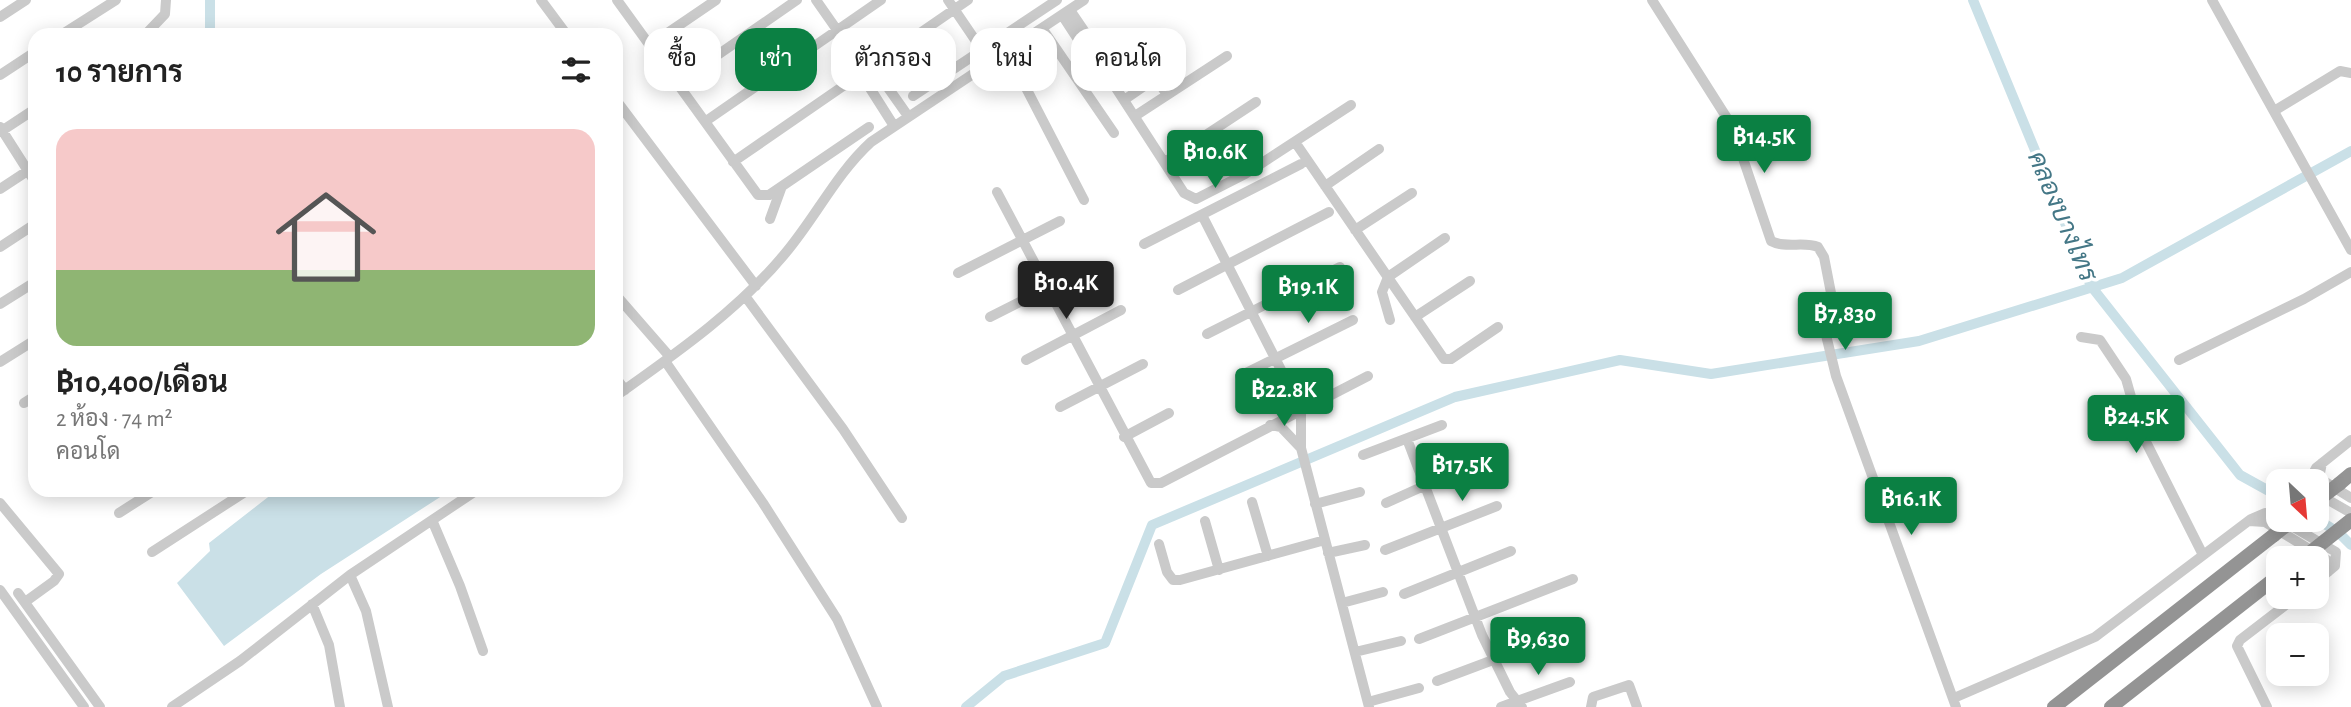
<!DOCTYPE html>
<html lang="th">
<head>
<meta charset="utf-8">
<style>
	:root { --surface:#fff; --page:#f6f6f6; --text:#222; --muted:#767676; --line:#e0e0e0; --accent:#0b8043 }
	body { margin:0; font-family:"Alegreya Sans",Sarabun,sans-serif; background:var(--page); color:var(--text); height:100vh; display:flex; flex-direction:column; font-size:26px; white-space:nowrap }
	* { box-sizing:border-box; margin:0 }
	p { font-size:23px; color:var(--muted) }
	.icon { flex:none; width:38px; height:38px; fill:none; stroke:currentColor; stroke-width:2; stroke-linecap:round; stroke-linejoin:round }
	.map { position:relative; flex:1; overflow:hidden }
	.side { position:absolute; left:28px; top:28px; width:595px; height:469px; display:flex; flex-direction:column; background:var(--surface); border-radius:21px; box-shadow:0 4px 18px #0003 }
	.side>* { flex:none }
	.banner { position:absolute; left:644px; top:28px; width:665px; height:63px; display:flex; gap:14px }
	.needle { width:46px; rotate:154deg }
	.fabs { position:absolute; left:2266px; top:469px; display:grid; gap:14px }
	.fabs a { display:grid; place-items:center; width:63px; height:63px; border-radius:14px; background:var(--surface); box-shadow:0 4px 18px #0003; font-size:35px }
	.price { position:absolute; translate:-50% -60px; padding:0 16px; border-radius:7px; background:var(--accent); color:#fff; font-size:23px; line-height:46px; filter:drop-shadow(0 2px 4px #0008) }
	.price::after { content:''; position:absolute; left:50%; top:42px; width:21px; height:16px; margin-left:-10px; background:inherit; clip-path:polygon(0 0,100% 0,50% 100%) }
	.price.selected { background:#222; color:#fff }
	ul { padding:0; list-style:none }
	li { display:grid; align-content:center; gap:14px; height:371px; padding:0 28px }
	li+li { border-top:2px solid var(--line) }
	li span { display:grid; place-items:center; height:217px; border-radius:21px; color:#555 }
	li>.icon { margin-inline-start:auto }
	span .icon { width:126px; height:126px; fill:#fffc; stroke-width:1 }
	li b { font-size:30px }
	h2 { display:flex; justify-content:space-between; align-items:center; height:84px; padding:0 28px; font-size:30px }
	.tag { padding:0 24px; border-radius:21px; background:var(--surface); box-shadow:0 4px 18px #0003; font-size:24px; line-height:63px }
	.tag.selected { background:var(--accent); color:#fff }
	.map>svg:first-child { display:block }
	.water { fill:#cae0e7 }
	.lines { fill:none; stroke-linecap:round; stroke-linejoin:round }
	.canal { stroke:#cae0e7; stroke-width:10 }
	.minor { stroke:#cacaca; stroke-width:10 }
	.highway { stroke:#949494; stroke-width:14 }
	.highway-bridge { stroke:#949494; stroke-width:14 }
	.labels { text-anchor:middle; stroke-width:7; stroke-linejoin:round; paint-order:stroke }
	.water-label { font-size:26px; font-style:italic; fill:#447786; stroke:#fff }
</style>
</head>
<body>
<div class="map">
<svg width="2351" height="707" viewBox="0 0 2351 707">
	<rect width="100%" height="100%" fill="#fff"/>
	<path class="water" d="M272,490H451L321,574L224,646L177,583L210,551L209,543L272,494Z"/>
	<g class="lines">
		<path class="canal" d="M210,0V35
			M1973,0L2091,286L2240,475L2278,496
			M2317,519L2339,533L2351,545
			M966,707L1004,676L1105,643L1152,525L1455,397L1620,360L1711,374L1919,341L2122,278L2351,151"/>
		<path class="minor" d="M541,0L567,35
			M617,0L758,195H769L869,127
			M816,0L851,50L861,74L894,126
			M948,0L982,50
			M1652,0L1732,126L1771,241C1786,249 1803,241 1818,247L1824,257L1831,293L1826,335L1836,376L1956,707
			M2212,0L2351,250
			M1070,10L1087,35
			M1062,15L1079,41
			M0,17L26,0
			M1042,28L1114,133
			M61,35L116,0
			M145,35L165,14L166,0
			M650,45L716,0
			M1095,47L1103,68L1184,193L1196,199L1245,174L1351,105
			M852,50L872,65L908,116
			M1086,52L1093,63L1103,68
			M999,59L1025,86L1084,200
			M1147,63L1167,95
			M0,75L35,52
			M677,83L797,0
			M913,96L1057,0
			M616,100L756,286
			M1124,100L1156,78
			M2274,111L2340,71L2351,73
			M1135,116L1227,56
			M706,121L881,0
			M0,127L35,182
			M0,132L35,109
			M1295,142L1444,359H1451L1498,327
			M733,162L968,0
			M1165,162L1256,102
			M1325,186L1379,149
			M0,189L35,166
			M997,192L1151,483H1161L1368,376
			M1202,215L1301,409V448L1369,707
			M770,219L782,186
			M1355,230L1412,193
			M1144,244L1301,164
			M0,247L35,224
			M958,273L1060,221
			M1178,290L1329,212
			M616,295L670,357
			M745,296L843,429L902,518
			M0,304L35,282
			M990,317L1087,268
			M1415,317L1470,281
			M1390,320L1382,292L1388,277L1445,238
			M1207,334L1340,267
			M2081,337L2100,340L2126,379L2141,432L2203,555
			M1026,360L1121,310
			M2179,360L2304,299L2351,272
			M665,361L763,503L837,619L877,707
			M0,362L35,340
			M1240,376L1353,320
			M616,378L625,390
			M616,396C675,354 736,312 783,256C815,219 835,175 871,142L1084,0
			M24,403L35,396
			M1060,407L1143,364
			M1270,425L1281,427L1300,447
			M1124,437L1169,413
			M1407,439L1482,635L1510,692L1522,707
			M1363,455L1442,425
			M2322,463L2319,478L2351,498
			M2309,481L2316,468L2351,440
			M2318,494L2351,513
			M1252,502L1268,556
			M0,503L59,574L54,581L25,602
			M1386,503L1475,463
			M1315,504L1360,492
			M119,513L155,490
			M432,520L460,586L483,651
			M1205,521L1219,570
			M2249,521L2265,522L2327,560L2331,566L2328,572
			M2285,522L2336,552L2335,566L2317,581
			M1159,544L1167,572L1173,580H1180L1325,540
			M1385,550L1497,506
			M152,552L248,490
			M1328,553L1365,545
			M350,575L366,611L388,707
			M0,590L84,707
			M18,593L100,707
			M1404,594L1511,551
			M1342,603L1383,592
			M312,604L329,645L340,707
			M1419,639L1573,579
			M1355,652L1401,641
			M1437,681L1578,628
			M1954,698L2095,637L2251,519L2265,513L2278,518
			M1368,702L1419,688
			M172,707L240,661L350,575L477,490
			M1501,707L1570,682
			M1591,707L1593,697L1629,685L1637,707
			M2267,707L2237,646L2240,640L2296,597"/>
		<path class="highway" d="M2339,484L2351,474
			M2054,707L2274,535
			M2111,707L2278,576"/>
		<path class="highway-bridge" d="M2317,501L2339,484
			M2274,535L2293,520
			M2307,555L2351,520"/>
	</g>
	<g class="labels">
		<g class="water-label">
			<text transform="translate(2063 216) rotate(67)" y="9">คลองบางไทร</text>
		</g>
	</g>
</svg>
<div class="fabs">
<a><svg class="needle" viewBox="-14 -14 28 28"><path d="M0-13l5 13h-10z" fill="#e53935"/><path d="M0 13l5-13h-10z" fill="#767676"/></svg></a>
<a>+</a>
<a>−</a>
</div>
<b class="price" style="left:1764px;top:175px">฿14.5K</b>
<b class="price" style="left:1215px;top:190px">฿10.6K</b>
<b class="price selected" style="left:1066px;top:321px">฿10.4K</b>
<b class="price" style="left:1308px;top:325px">฿19.1K</b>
<b class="price" style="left:1845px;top:352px">฿7,830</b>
<b class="price" style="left:1284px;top:428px">฿22.8K</b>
<b class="price" style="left:2136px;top:455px">฿24.5K</b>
<b class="price" style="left:1462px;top:503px">฿17.5K</b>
<b class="price" style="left:1911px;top:537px">฿16.1K</b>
<b class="price" style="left:1538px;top:677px">฿9,630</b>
<div class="banner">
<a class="tag">ซื้อ</a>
<a class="tag selected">เช่า</a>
<a class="tag">ตัวกรอง</a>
<a class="tag">ใหม่</a>
<a class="tag">คอนโด</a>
</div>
<section class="side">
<h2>10 รายการ<svg class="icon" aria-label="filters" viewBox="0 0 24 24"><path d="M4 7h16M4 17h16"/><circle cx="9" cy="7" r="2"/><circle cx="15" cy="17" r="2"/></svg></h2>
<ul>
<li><span style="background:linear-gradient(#f6c9c9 65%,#8fb573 0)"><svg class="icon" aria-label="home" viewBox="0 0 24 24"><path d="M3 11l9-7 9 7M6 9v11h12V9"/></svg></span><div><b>฿10,400/เดือน</b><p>2 ห้อง · 74 m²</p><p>คอนโด</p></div></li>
</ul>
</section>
</div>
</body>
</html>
